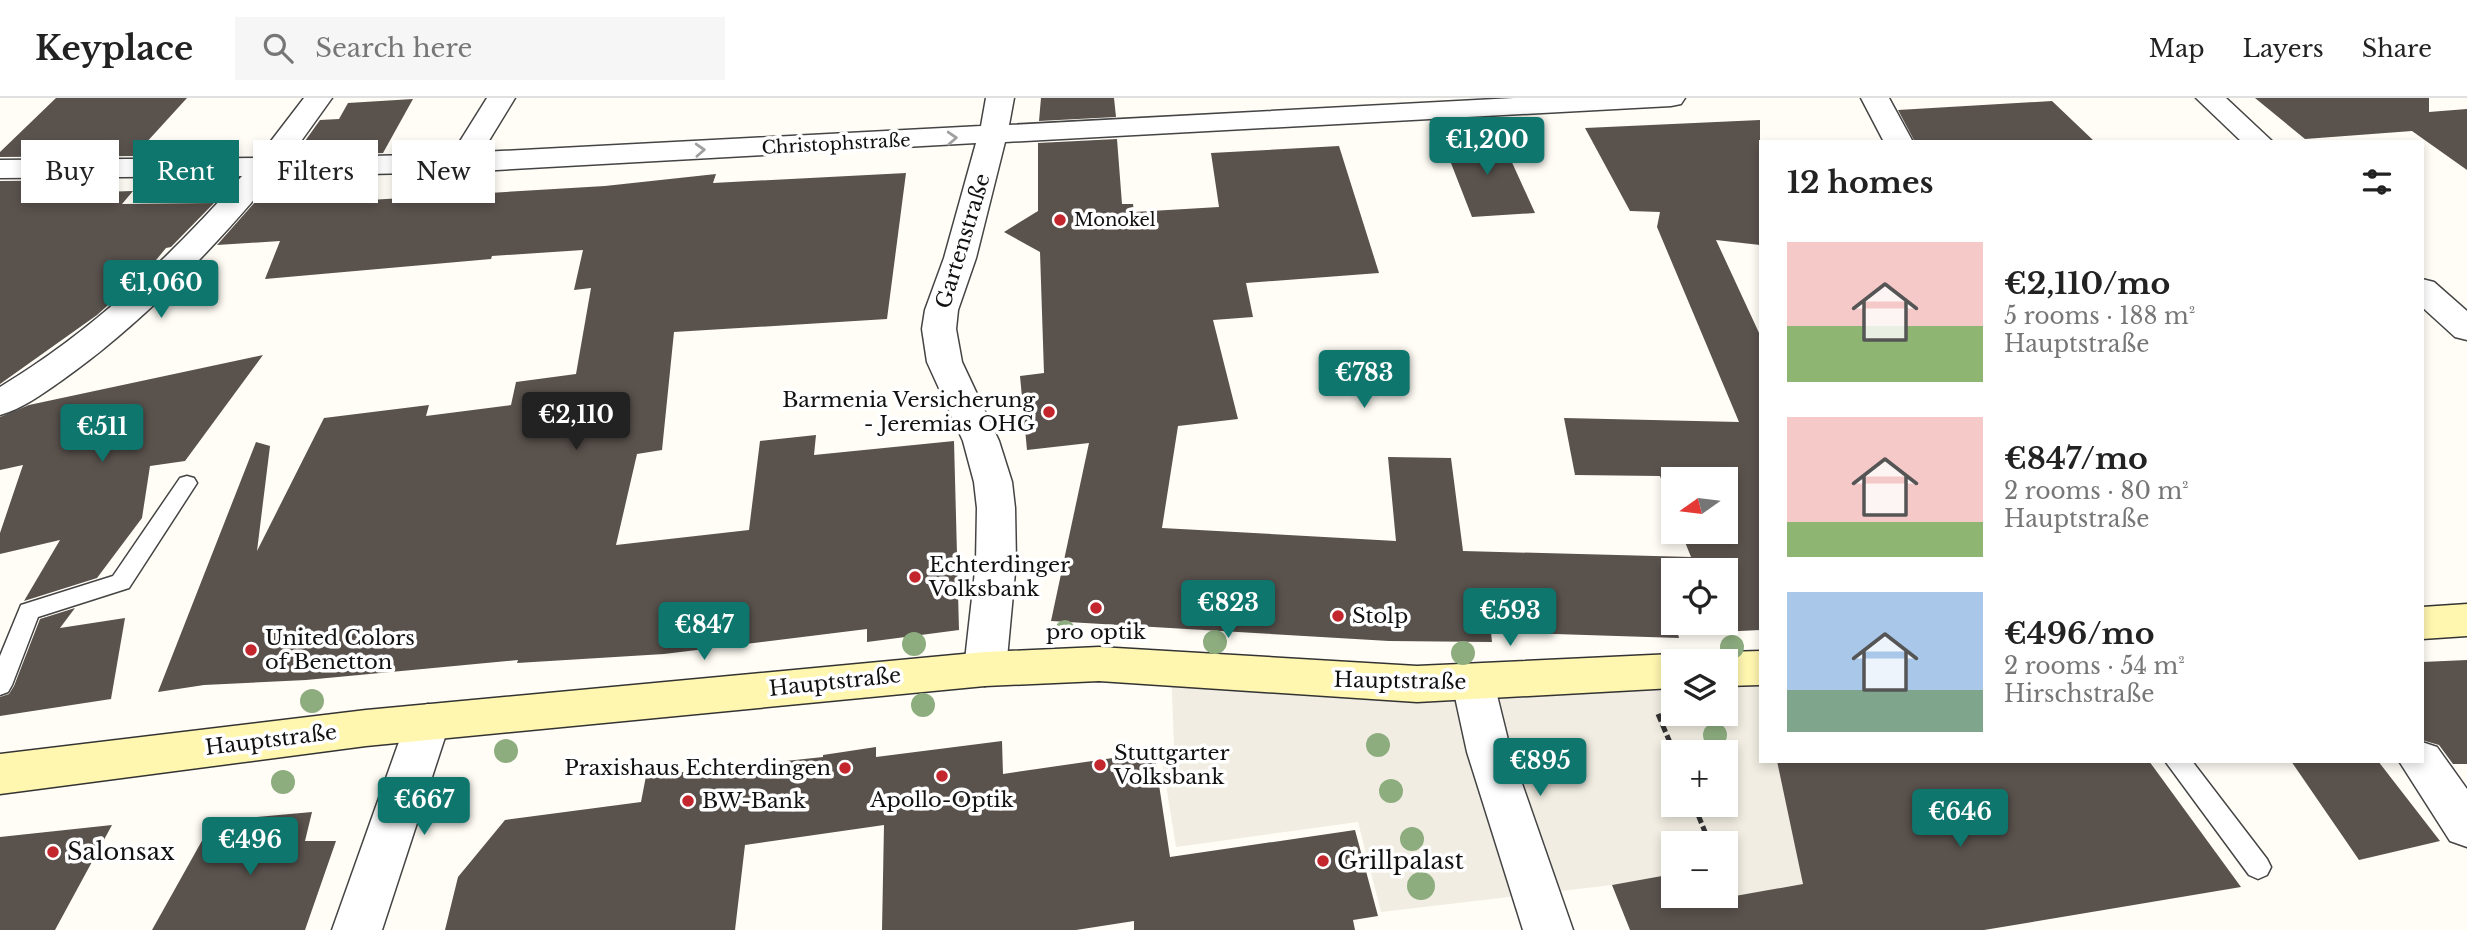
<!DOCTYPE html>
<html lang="en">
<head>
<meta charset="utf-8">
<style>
	:root { --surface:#fff; --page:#f6f6f6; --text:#222; --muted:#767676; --line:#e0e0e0; --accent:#0f766e }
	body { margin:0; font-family:"Libre Baskerville",serif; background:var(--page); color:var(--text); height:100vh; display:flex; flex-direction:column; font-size:26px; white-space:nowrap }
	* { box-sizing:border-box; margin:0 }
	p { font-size:23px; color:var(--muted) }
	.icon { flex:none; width:38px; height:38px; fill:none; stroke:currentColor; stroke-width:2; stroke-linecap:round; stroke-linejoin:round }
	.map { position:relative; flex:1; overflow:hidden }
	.drawer { position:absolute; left:1759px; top:42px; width:665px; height:623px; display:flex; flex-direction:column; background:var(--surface); border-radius:0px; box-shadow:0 4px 10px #0003 }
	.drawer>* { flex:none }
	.guide { position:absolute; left:21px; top:42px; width:665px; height:63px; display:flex; gap:14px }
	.needle { width:46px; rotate:256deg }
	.buttons { position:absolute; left:1661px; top:369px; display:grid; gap:14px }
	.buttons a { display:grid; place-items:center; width:77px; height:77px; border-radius:0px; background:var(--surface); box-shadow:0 4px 10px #0003; font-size:35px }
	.price { position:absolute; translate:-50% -60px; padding:0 16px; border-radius:7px; background:var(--accent); color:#fff; font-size:23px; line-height:46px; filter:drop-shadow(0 2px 4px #0008) }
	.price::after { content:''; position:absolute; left:50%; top:42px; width:21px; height:16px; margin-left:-10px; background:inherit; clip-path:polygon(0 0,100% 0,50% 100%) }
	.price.current { background:#222; color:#fff }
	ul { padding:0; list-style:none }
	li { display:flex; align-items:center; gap:21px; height:175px; padding:0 28px }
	li span { display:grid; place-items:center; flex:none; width:196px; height:140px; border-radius:0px; color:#555 }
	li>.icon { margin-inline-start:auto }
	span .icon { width:84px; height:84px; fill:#fffc; stroke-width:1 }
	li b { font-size:30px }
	h2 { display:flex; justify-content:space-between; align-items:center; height:84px; padding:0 28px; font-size:30px }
	.pill { padding:0 24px; border-radius:0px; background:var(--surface); box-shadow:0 4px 10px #0003; font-size:24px; line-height:63px }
	.pill.current { background:var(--accent); color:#fff }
	header { display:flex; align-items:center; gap:42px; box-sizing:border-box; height:98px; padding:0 35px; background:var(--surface); border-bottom:2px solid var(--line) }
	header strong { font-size:33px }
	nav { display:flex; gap:38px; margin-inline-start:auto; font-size:24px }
	.search { width:490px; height:63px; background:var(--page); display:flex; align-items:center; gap:18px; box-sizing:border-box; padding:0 24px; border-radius:0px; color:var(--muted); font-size:26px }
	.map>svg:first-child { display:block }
	.plaza { fill:#f1ede2; fill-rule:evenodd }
	.building { fill:#5a524d; fill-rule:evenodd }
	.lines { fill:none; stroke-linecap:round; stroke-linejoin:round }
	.service-casing { stroke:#444; stroke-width:3 }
	.minor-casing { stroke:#444; stroke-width:3 }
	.secondary-casing { stroke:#333; stroke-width:3 }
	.path { stroke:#333; stroke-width:5; stroke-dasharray:8 3.5; stroke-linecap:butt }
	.service { fill:#fff; fill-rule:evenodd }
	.minor { fill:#fff; fill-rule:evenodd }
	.secondary { fill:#fff6b0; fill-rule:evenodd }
	.tree { fill:#8dad7f }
	.oneway { stroke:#a0a0a0 }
	.poi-dot { fill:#c4262e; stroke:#fff; stroke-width:2.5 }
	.labels { text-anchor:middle; stroke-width:7; stroke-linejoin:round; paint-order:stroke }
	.far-street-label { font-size:18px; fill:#111; stroke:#fff }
	.far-poi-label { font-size:18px; fill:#111; stroke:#fff; text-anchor:start }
	.street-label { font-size:21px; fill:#111; stroke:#fff }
	.poi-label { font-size:21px; fill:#111; stroke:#fff; text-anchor:start }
	.near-poi-label { font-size:24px; fill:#111; stroke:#fff; text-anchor:start }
</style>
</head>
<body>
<header>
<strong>Keyplace</strong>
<div class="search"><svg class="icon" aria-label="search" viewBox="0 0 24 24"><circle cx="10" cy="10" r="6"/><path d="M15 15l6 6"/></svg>Search here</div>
<nav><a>Map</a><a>Layers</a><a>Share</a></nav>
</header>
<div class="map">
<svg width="2467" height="832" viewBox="0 0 2467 832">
	<rect width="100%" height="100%" fill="#fffdf5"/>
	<path class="plaza" d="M1171,569L1673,573V616H1726V571L1760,570V663H1777L1977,755L1720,801L1719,798H1726V746H1673V776L1612,787L1381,814L1358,724L1176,749L1160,649L1174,648ZM1673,654H1726V707H1673Z"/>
	<path class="building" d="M56,0H187L134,58L0,59V54Z
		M1041,0H1114L1116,19L1039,23Z
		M2255,0H2429V14L2467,11V72L2412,33L2305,41Z
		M413,1L383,55L295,57L320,22L339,21L348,5Z
		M2052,3L2095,44H1915L1898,12Z
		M1760,22V147L1716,142L1760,237V532L1678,536L1679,540L1491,534L1492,544L1389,543L1051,523L1089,345L1027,352L1020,278L1044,275L1040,154L1004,134L1038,113V45L1117,41L1122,106H1133L1134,114L1219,109L1211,55L1339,48L1379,175L1246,185L1253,219L1213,222L1238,321L1178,328L1162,430L1396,443L1388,359L1451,360L1463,453L1691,459L1681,434H1726V382H1673V413L1660,378L1575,377L1564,320L1739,324L1657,129L1660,114L1630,113L1585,30ZM1673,472H1726V525H1673Z
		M1500,38L1535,115L1472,119L1442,42Z
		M906,75L887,221L674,234L662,352L637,356L616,447L749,432L760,343L816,337L814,357L954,343L959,532L867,544V531L664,556L517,565L518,562L306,582L204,587L158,594L256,344L270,348L257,453L324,320L429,307L426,318L511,307L516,284L576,276L591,190L574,192L583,152L492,158L491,161L265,181L280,143L217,147L255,104H267L281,80L370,79L357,102H369L605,88L716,76L713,85Z
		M112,82L101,94L133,93L122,106L214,105L171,149L166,150L147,173H140L117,199L97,217L0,286V83Z
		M263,257L185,363L150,368L142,420L97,480L24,503L60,442L0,456V435L23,367L0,372V319L29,307Z
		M75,510L60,530L125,520L111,601L0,618V599L9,596L14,588L40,521Z
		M2467,562V666H2453L2439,647L2422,642V564Z
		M1002,643L1003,676L1154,654L1170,759L1355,732L1378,818L1353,822L1355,832H1134V823L1076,832H882L884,727L745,747L735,832H445L458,779L505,722L641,704L646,678L823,659V657L876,649V659Z
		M1777,663H2149L2241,789L1984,832H1630L1612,787L1673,776V809L1803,786Z
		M2291,663H2378L2440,743L2359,762Z
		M312,714L305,743H336L305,832H152L213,723Z
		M112,727L55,832H0V739Z"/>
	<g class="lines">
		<defs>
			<path id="service" d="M187,378L194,380L197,385L129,490L38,519L12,587L8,594L0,597V558L21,507L113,478L180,380Z
				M2165,663H2192L2267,761L2271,769L2267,777L2258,781L2249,777Z"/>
			<path id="minor" d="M304,0H332L289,60L452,56L487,0H515L482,54L981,28L986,0H1014L1009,27L1514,0H1685L1681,6L1671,8L1005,44L976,160L958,212L956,231L962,264L999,343L1012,384L1015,410L1016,464L1006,571L1000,583L985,588L970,583L964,571L976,464L977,410L974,384L963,343L927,264L922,231L925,212L944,160L976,45L461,74L274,78C211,153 142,226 61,283C42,296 22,311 0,317V289C93,233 170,159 242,78L0,80V62L258,60Z
				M1861,0H1889L1913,44H1884Z
				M2196,0H2226L2273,44H2242Z
				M2422,181L2434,184L2467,213V242L2455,239L2422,209Z
				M1473,567L1488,573L1494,585L1511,654L1573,832H1523L1467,654L1452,585L1458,573Z
				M428,606L444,611L450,624L382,832H332L406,624L412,611Z
				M2422,644L2437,649L2467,691V749L2450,743L2399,663H2422Z"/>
			<path id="secondary" d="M2467,506V538L2422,541V509Z
				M1099,549L1417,568L1673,556L1689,564H1673V590L1417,604L1099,583L985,588L366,648L0,696V656L366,612L985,554Z
				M1760,553V587L1726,588V564H1709L1711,559L1726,554Z"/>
		</defs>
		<use href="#service" class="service-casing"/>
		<use href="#minor" class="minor-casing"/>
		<use href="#secondary" class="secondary-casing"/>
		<path class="path" d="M1658,616L1674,654
			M1694,707L1710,746
			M1726,785L1731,799"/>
		<use href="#service" class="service"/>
		<use href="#minor" class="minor"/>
		<use href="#secondary" class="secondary"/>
	</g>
	<g class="tree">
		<circle cx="1065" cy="532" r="10"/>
		<circle cx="1215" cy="544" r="12"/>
		<circle cx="914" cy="546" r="12"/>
		<circle cx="1732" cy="549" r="12"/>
		<circle cx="1463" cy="555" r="12"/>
		<circle cx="312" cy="603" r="12"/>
		<circle cx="923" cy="607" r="12"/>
		<circle cx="1715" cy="637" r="12"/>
		<circle cx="1378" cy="647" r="12"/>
		<circle cx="506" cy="653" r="12"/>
		<circle cx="283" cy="684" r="12"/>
		<circle cx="1391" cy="693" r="12"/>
		<circle cx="1412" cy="741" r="12"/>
		<circle cx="1421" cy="788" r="14"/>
	</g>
	<defs><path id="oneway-chevron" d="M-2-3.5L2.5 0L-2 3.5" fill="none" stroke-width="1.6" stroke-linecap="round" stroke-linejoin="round" transform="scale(1.75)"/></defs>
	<g class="oneway">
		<use href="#oneway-chevron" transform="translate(952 40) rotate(-3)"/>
		<use href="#oneway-chevron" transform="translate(700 52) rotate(-3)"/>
	</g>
	<g class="poi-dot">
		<circle cx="1060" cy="122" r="7"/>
		<circle cx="1049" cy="314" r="7"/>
		<circle cx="915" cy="479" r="7"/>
		<circle cx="1096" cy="510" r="7"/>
		<circle cx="1338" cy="518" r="7"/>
		<circle cx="251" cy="552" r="7"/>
		<circle cx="1100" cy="667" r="7"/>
		<circle cx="845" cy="670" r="7"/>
		<circle cx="942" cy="678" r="7"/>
		<circle cx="688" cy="703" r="7"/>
		<circle cx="53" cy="754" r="7"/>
		<circle cx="1323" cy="763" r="7"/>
	</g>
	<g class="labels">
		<g class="far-street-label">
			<text transform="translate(836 46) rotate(-3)" y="6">Christophstraße</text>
		</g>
		<g class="far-poi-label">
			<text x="1074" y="128">Monokel</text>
		</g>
		<g class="street-label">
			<text transform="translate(963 143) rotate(-73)" y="7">Gartenstraße</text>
			<text transform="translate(1400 583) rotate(1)" y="7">Hauptstraße</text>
			<text transform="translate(835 584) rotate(-6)" y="7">Hauptstraße</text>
			<text transform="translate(271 642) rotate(-7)" y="7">Hauptstraße</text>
		</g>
		<g class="poi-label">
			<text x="1035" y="309" text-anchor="end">Barmenia Versicherung<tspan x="1035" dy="24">- Jeremias OHG</tspan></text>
			<text x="929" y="474">Echterdinger<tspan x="929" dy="24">Volksbank</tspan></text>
			<text x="1352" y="525">Stolp</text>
			<text x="1096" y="541" text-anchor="middle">pro optik</text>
			<text x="265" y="547">United Colors<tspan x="265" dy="24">of Benetton</tspan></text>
			<text x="1114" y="662">Stuttgarter<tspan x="1114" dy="24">Volksbank</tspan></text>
			<text x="831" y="677" text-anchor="end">Praxishaus Echterdingen</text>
			<text x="942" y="709" text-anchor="middle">Apollo-Optik</text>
			<text x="702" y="710">BW-Bank</text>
		</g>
		<g class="near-poi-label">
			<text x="67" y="762">Salonsax</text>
			<text x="1337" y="771">Grillpalast</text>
		</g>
	</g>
</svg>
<div class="buttons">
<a><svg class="needle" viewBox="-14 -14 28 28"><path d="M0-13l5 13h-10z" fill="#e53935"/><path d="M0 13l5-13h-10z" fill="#767676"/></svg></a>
<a><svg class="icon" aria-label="locate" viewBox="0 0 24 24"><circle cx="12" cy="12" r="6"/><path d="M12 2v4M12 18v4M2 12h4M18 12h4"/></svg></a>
<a><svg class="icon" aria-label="layers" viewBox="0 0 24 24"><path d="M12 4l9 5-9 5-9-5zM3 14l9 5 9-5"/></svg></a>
<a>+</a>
<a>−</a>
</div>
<b class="price" style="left:1487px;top:79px">€1,200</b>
<b class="price" style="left:161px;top:222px">€1,060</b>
<b class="price" style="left:1364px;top:312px">€783</b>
<b class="price current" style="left:576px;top:354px">€2,110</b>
<b class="price" style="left:102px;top:366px">€511</b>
<b class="price" style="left:1228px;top:542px">€823</b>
<b class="price" style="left:1510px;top:550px">€593</b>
<b class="price" style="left:704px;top:564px">€847</b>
<b class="price" style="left:1540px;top:700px">€895</b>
<b class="price" style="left:424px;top:739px">€667</b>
<b class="price" style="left:1960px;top:751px">€646</b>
<b class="price" style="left:250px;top:779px">€496</b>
<div class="guide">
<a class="pill">Buy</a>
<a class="pill current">Rent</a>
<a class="pill">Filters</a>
<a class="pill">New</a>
</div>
<section class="drawer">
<h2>12 homes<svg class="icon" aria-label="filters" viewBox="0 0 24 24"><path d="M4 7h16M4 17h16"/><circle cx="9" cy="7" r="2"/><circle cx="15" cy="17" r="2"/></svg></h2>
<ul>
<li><span style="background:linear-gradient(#f6c9c9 60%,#8fb573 0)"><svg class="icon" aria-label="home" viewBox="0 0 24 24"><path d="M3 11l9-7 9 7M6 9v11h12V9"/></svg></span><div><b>€2,110/mo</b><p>5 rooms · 188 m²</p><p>Hauptstraße</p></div></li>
<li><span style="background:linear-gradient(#f6c9c9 75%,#8fb573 0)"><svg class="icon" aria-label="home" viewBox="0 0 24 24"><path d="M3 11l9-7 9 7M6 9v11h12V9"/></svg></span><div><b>€847/mo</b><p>2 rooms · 80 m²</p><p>Hauptstraße</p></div></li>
<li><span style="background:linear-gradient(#a9c7e8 70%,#7fa58c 0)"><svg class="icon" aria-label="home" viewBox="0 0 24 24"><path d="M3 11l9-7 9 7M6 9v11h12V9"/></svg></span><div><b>€496/mo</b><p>2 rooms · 54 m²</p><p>Hirschstraße</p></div></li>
</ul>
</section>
</div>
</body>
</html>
